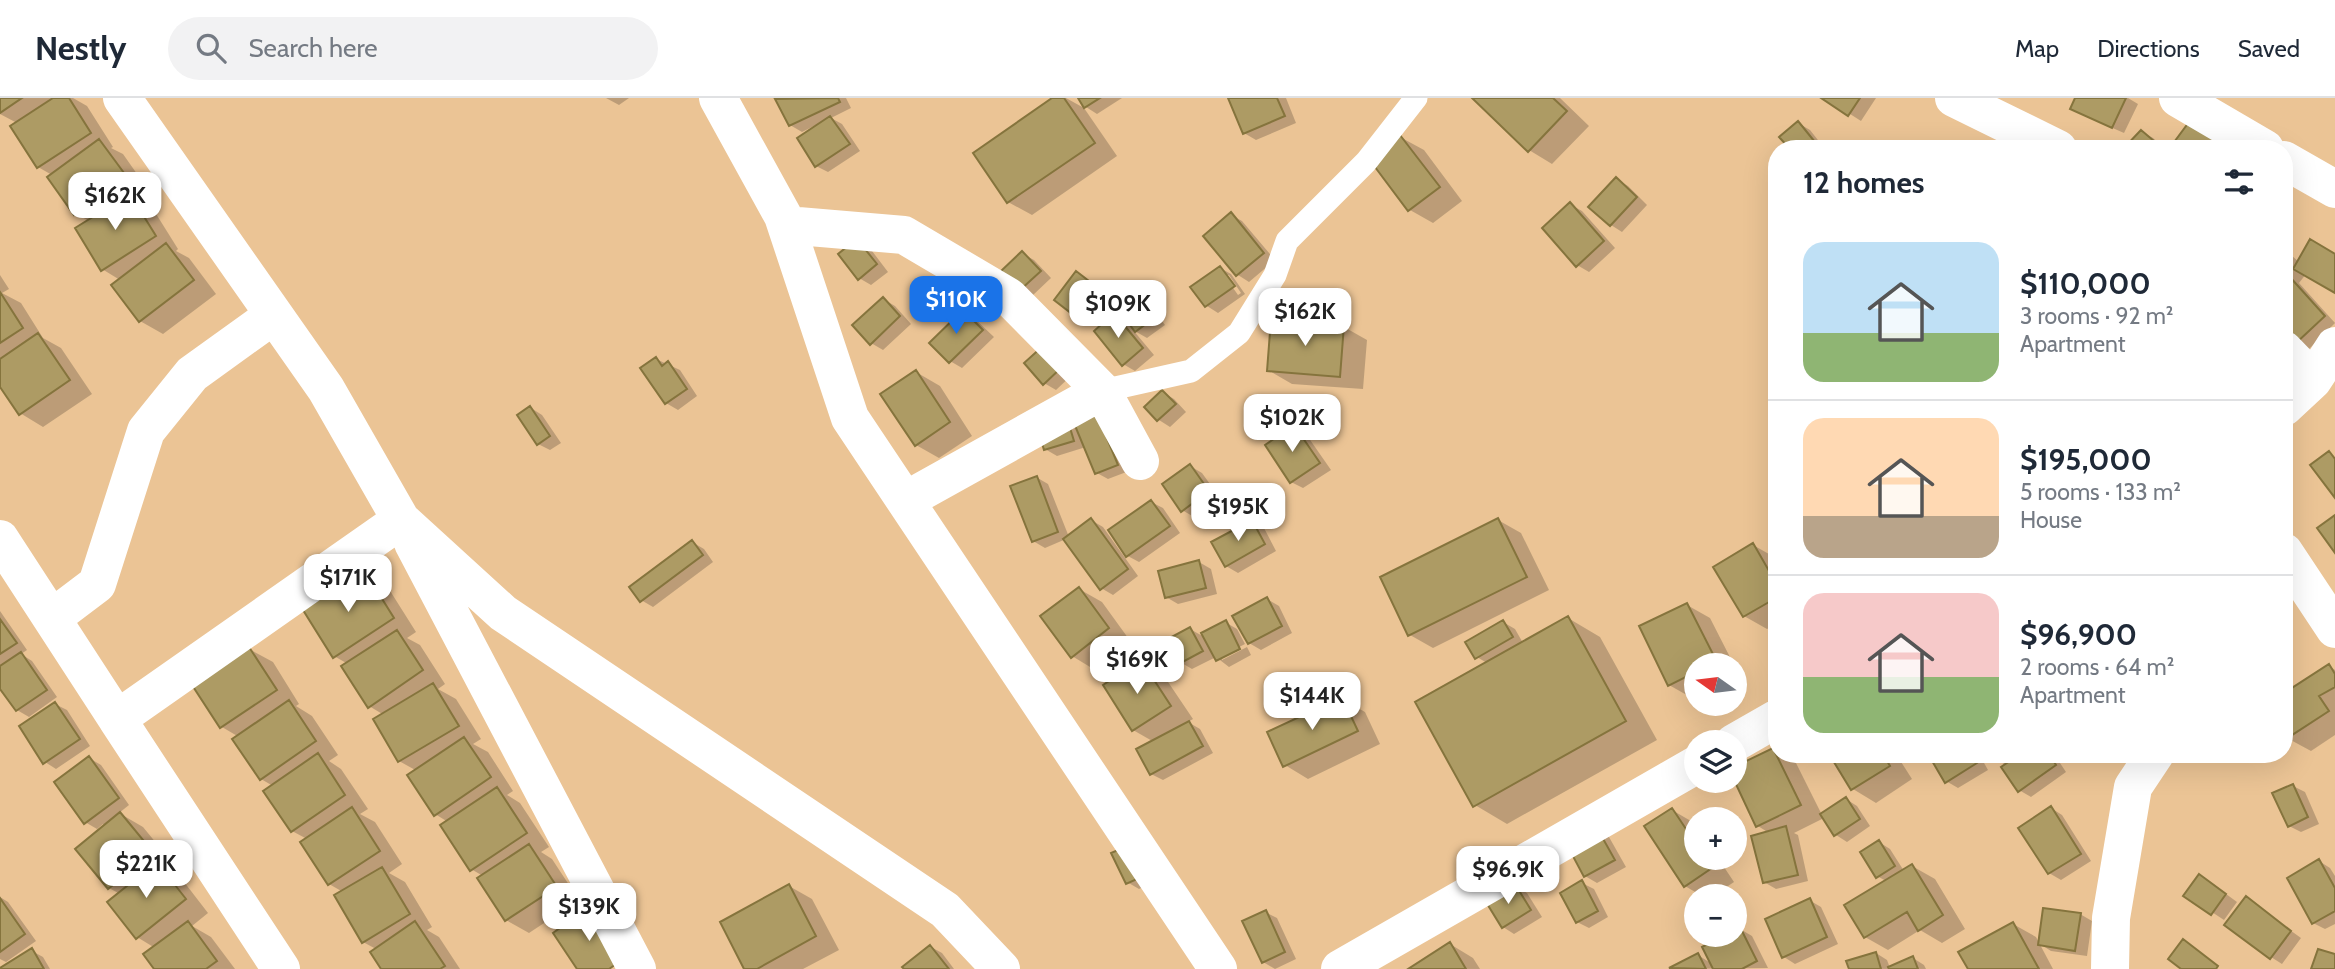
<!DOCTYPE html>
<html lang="en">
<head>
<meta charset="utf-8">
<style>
	:root { --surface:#fff; --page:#f2f2f3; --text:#1f2937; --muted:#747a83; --line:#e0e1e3; --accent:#1a73e8 }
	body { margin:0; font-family:Cabin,sans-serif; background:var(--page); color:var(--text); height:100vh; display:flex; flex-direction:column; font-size:26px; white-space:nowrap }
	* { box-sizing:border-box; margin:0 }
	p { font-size:23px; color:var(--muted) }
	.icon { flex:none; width:38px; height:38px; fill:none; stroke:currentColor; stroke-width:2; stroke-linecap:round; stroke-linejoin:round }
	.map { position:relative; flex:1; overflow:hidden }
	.side { position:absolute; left:1768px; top:42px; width:525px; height:623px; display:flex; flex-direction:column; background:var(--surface); border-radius:28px; box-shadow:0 7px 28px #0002 }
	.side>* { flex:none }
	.needle { width:46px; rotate:284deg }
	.buttons { position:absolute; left:1684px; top:555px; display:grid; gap:14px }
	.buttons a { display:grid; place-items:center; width:63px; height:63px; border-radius:50%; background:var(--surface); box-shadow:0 7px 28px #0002; font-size:35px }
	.price { position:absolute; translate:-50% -60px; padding:0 16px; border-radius:14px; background:#fff; color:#222; font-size:23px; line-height:46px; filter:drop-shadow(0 2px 4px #0008) }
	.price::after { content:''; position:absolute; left:50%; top:42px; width:21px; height:16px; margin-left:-10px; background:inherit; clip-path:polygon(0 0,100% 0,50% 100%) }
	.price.selected { background:var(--accent); color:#fff }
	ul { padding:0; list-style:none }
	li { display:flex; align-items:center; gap:21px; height:175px; padding:0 35px }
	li+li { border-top:2px solid var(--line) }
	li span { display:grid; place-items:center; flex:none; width:196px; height:140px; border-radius:21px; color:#555 }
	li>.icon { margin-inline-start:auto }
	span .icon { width:84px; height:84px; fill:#fffc; stroke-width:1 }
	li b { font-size:30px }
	h2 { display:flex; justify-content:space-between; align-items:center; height:84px; padding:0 35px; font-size:30px }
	header { display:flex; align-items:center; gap:42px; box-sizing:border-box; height:98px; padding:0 35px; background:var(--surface); border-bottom:2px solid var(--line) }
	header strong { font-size:33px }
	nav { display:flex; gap:38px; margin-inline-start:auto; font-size:24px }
	.search { width:490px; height:63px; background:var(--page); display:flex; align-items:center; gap:18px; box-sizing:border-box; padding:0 24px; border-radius:38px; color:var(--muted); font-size:26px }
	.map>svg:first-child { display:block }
	.shadow { fill:#0003; fill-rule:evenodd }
	.building { fill:#ad9b64; stroke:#85743d; stroke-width:2 }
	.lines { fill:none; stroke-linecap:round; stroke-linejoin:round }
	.service { stroke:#fff; stroke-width:23 }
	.minor { stroke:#fff; stroke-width:38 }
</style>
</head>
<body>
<header>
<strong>Nestly</strong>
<div class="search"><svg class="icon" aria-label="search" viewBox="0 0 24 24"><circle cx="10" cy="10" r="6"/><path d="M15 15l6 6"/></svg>Search here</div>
<nav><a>Map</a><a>Directions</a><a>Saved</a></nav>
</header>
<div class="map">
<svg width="2335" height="871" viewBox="0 0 2335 871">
	<rect width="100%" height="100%" fill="#ebc495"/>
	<path class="shadow" d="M0,0H73L87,8L113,49L111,50L123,56L149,93L136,101L153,111L178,151L176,153L189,160L216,196L163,236L140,223L120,182L102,171L89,123L75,115L52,77L38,69L17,25L0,16Z
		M606,0H629L619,7Z
		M781,0H846L851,10L831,20L842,26L860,53L828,74L816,68L817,29L816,27L802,34L790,27L778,2Z
		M1055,0H1066L1084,10L1117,58L1032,117L1008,104Z
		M1080,0H1122L1097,16L1086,9Z
		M1230,0H1286L1296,25L1256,42L1244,35Z
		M1474,0H1560L1589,28L1552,66L1529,52Z
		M1825,0H1876L1861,23Z
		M2076,0H2128L2138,6L2124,35L2083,17Z
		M1798,25L1810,32L1825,51H1792Z
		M2142,34L2153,40L2165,51H2126Z
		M1400,39L1424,52L1462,103L1433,125L1410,112L1372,61Z
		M1616,81L1628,88L1647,107L1622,134L1611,127Z
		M1571,107L1582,113L1615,150L1589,174L1577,167Z
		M1231,117L1242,123L1275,162L1249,184L1238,177L1205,138Z
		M869,149L888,174L871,187L859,180L840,156Z
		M2284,151L2299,164L2335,158V193L2306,176L2299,185L2335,225L2308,252L2296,245L2284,231Z
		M1023,156L1034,162L1051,180L1032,198L1021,192Z
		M1220,170L1231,176L1245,196L1218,215L1207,208L1193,190ZM1224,177H1229L1241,195L1238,197Z
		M0,177L9,191L2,195L21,205L43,240L61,250L92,296L43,329L20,315L0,285Z
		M1088,182L1109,198L1089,224L1077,217Z
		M1133,191L1144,198L1165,227L1147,240L1133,232L1154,257L1135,273L1123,266L1115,217L1131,227Z
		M883,201L895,208L911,226L883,252L871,245Z
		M964,214L975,221L994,239L962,270L950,263Z
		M1344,229L1367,242L1363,291L1292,286L1268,272Z
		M1055,257L1073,276L1056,292L1044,285Z
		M656,261L680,272L697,298L678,312L666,305Z
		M916,274L940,288L972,338L939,360L916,347Z
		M1162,294L1174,301L1186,314L1170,329L1159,322L1146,309Z
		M531,310L542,317L561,345L550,352L538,346Z
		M1093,310L1129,373L1108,381L1097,375L1086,349L1057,358L1045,351Z
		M1295,329L1306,336L1331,372L1303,390L1291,384Z
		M1190,368L1202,375L1220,400L1194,419L1182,412Z
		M1036,379L1048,386L1069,439L1091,422L1103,429L1138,478L1113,497L1101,490L1066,441L1045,450L1033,443Z
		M1151,404L1163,410L1180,435L1139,464L1124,456Z
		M1498,422L1521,435L1549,492L1433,550L1410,537Z
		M1252,424L1264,430L1276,453L1238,475L1226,468Z
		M692,444L704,451L713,464L653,509L641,502Z
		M1753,447L1776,460V526L1767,531L1744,518Z
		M1199,464L1211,471L1217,496L1178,506L1166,499Z
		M364,474L387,488L416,534L407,540L420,547L445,586L438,591L456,601L481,641L473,646L488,654L513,693L507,697L520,705L549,749L541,754L552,761L579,802L529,835L506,822L483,778L471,771L448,724L435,716L417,673L399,663L384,617L369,608L348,566L334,558Z
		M1079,491L1102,504L1131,544L1095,572L1072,558Z
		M1267,501L1279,508L1292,535L1261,552L1249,545Z
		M1687,507L1710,520L1734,567H1696V598L1692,600L1669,587Z
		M0,513L27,552L21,556L32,563L57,599L29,619L17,612L0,588Z
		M1568,520L1600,539L1657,642L1507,726L1475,707L1487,565L1477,559L1503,524L1515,531L1523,545Z
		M1225,524L1237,531L1245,546L1222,558V562L1247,549L1251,557L1229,569L1216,559L1192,571L1180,564L1190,531L1206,540Z
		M249,551L273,564L299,606L296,608L312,618L338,657L329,663L341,671L368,711L360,716L375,724L402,766L389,775L405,784L432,829L427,832L439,839L460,871H383L376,851L363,844L343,794L329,786L307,741L292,733L273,688L261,681L239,639L222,629Z
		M1141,564L1164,578L1193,621L1188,624L1200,631L1213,655L1163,682L1151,676L1154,644L1133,632Z
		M1734,568L1739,578L1734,580Z
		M2329,568L2335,572V637L2311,653L2287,640L2284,634V597Z
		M1342,601L1365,614L1380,646L1308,681L1285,667Z
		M55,606L67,612L90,648L56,671L45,664Z
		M1773,652L1776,656H1781L1796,665L1822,717L1846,701L1857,708L1870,728L1847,744L1836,737L1824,720L1794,735L1798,737L1808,783L1776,791L1764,784L1769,735L1758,728Z
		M1831,656H1896L1912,681L1876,705L1853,691Z
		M1930,656H1979L1988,672L1958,690L1946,683Z
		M1993,656H2054L2066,674L2031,699L2019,692L2007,668L1998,662Z
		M89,660L101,667L129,707L119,715L143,729L175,768L169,773L181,780L208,815L192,828L211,839L235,871H156L155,850L137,839L120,796L109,790L105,728L103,726L97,731L85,724Z
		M2293,688L2305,694L2319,726L2301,734L2289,728Z
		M2051,710L2062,717L2091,763L2061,782L2049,775Z
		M1672,712L1696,726V760H1718L1734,784L1713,798H1702L1685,788Z
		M1597,732L1609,739L1626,769L1597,785L1585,778Z
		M1879,744L1890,751L1904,773L1912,768L1935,781L1965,831L1942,845L1920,832L1888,852L1865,839L1886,783L1877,778Z
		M1114,756L1156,783L1139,791L1127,784Z
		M2319,763L2330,770L2335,778V826L2325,831L2313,825Z
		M1582,785L1594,791L1608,819L1589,830L1577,824Z
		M2211,785L2237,804L2224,822L2186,797Z
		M789,788L812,801L839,852L803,871H746Z
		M1515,788L1527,795L1542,819L1514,836L1503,829Z
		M0,799L8,804L36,843L6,864L0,861Z
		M2247,801L2301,840L2282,866L2271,859Z
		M1809,802L1821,809L1838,846L1795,866L1784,859Z
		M1265,814L1277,820L1296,861L1275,871L1263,864Z
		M2080,816L2092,823L2087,858L2051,853L2040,846Z
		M2013,826L2036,839L2053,871H1970Z
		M1740,831L1752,838L1768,870L1670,871L1698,857L1712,866Z
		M1450,846L1473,860L1480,871H1411Z
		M931,849L942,855L954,871H907Z
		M32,853L43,859L50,871H2Z
		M1876,855L1887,862L1890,870L1913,860L1924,867L1926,871H1850Z"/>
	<path class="building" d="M0,0H22L0,15Z
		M53,0H69L91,35L37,70L10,28Z
		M838,0L840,4L789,28L775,1Z
		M1052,0H1064L1095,45L1007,105L973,55Z
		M1078,0H1100L1084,10Z
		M1228,0H1277L1285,18L1243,36Z
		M1472,0H1553L1567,13L1528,54Z
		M1821,0H1860L1848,18Z
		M2075,0H2126L2112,30L2070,11Z
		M830,18L850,46L815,69L797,40Z
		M2192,20L2229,51H2169Z
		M1798,23L1819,49L1817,51H1790L1779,39Z
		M2141,32L2161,49L2159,51H2123Z
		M1400,37L1440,89L1408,113L1369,61Z
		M99,41L127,79L74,117L47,79Z
		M1616,79L1637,99L1610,128L1588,109Z
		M130,96L156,138L101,173L75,130Z
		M1570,104L1604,143L1576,169L1542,130Z
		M1231,114L1264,155L1236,178L1203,138Z
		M857,141L877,166L858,182L838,156Z
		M2310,141L2335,156V195L2293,171Z
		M166,145L194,182L139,224L111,187Z
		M1022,153L1041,173L1019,193L1001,173Z
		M1220,168L1235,188L1205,209L1190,189Z
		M1076,173L1098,190L1076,219L1054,202Z
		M2289,178L2325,218L2295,246L2284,234V182Z
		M1133,189L1154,220L1135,234L1113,203Z
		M0,194L23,230L0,245Z
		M883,199L900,218L870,247L852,227Z
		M963,212L983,232L949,265L929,245Z
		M1114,215L1143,250L1122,268L1094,233Z
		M1271,221L1344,227L1340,279L1267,273Z
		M38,235L70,282L19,317L0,289V261Z
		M1043,248L1062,269L1043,287L1024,265Z
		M656,259L662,268L668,263L687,291L665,306L640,270Z
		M916,272L950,324L915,348L880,296Z
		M1162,292L1176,306L1157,323L1144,309Z
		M530,308L550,338L537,347L517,317Z
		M1094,308L1118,367L1095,376L1071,318Z
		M1068,323L1074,343L1044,352L1038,332Z
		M1294,327L1320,365L1290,385L1265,347Z
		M2329,353L2335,361V400L2310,367Z
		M1190,366L1209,393L1181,414L1162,386Z
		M1037,378L1058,434L1032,444L1010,388Z
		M1151,402L1170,428L1126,459L1108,432Z
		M2335,417V455L2317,430Z
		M1091,420L1128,471L1100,492L1063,441Z
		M1498,420L1527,479L1408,538L1380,479Z
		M1252,422L1265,446L1225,469L1211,444Z
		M692,442L703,457L640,504L629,489Z
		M1753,445L1776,485V500L1743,519L1713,469Z
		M1199,462L1206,490L1165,500L1158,473Z
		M364,472L394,520L333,560L303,512Z
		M1079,489L1109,530L1071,560L1040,518Z
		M1267,499L1282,528L1248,546L1232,518Z
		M1687,505L1717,564L1711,567H1696V574L1668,588L1639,528Z
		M1568,518L1626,623L1473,709L1415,604Z
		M0,521L17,545L0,556Z
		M1226,522L1240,551L1216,563L1201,535Z
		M1503,522L1513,539L1475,561L1465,544Z
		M1190,529L1203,553L1179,566L1166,542Z
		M397,532L423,572L368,610L341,568Z
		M249,549L277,592L220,630L192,587Z
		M21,554L47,592L16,613L0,591V568Z
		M1141,562L1171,608L1132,633L1103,587Z
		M2329,566L2335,576V589L2319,598L2329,613L2286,641L2284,638V595Z
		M433,585L459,628L398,664L373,621Z
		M1342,599L1358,633L1283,669L1267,634Z
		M289,602L316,643L260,682L232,641Z
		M55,604L80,641L43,666L19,628Z
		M1189,623L1203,648L1150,677L1136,651Z
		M464,639L491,679L434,718L407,677Z
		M1773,650L1801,707L1756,729L1734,682V669Z
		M318,655L345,697L291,734L263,693Z
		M1829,656H1883L1890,668L1851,692Z
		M1928,656H1972L1977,665L1945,685Z
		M2020,656H2049L2056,667L2018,694L2001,669Z
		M89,658L119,700L84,726L54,684Z
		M2293,686L2308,719L2288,729L2272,695Z
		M497,689L527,735L470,773L440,727Z
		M1846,699L1860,721L1834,738L1820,716Z
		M2051,708L2081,756L2048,776L2018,730Z
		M352,709L380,753L328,787L300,744Z
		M1672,710L1696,746V760H1705L1712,770L1684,789L1644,728Z
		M120,714L153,754L108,791L75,751Z
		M1786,728L1798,777L1763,785L1751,738Z
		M1597,730L1615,762L1584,779L1567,747Z
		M1879,742L1895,768L1876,780L1860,754Z
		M529,746L557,789L505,823L477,780Z
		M1132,746L1146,777L1126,786L1111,755Z
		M2319,761L2335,790V813L2312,826L2287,780Z
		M157,764L186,801L136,841L107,804Z
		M1912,766L1943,817L1918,833L1907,814L1864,840L1844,807Z
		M382,769L410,816L362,845L334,797Z
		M2199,776L2226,796L2211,817L2183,798Z
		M1582,782L1598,813L1576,825L1560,795Z
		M789,786L816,838L757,871H744L720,824Z
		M1515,786L1531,812L1502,830L1486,804Z
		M2246,798L2291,833L2270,861L2224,827Z
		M0,800L25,836L0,854Z
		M1810,800L1827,839L1782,860L1765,821Z
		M590,808L626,859L609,871H577L553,835Z
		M2043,810L2081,815L2075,853L2038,847Z
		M1266,812L1285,854L1262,865L1242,823Z
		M188,823L217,863L206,871H154L143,856Z
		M415,823L445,868L440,871H381L370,854Z
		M2013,824L2039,871H1968L1958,854Z
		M1740,829L1757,863L1742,871H1713L1702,849L1726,836H1734V832Z
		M2183,841L2218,868L2216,871H2181L2168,861Z
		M1450,844L1466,871H1408Z
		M930,847L949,871H904L902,869Z
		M32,850L44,871H0V870Z
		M2318,851L2335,856V871H2311Z
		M1876,854L1881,871H1849L1846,863Z
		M1698,855L1706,871L1669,870Z
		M1913,858L1918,871H1889L1888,869Z"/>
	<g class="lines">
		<path class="service" d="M1102,293L1191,273L1239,235L1275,177L1287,143L1366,64L1416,0"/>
		<path class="minor" d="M122,0L326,291L401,422L117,621L281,871
			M718,0L783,118L850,320L1218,871
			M1954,0L2058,51
			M2178,0L2265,51
			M2284,62L2335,91
			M786,127L904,137L1009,199L1102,293L1140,363
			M2284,252L2313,282
			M2284,309L2313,282L2335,248
			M906,402L1102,293
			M401,422L503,515L945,812L1001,871
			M0,441L117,621
			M413,445L637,871
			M2284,454L2335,531
			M52,520L97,486L146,333L192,276L274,217
			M1734,645L1776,621
			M1340,871L1696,667
			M2110,871L2111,820L2133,689L2155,656"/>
	</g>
</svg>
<div class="buttons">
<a><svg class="needle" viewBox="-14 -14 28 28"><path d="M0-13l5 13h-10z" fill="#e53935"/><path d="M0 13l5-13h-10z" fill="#747a83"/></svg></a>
<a><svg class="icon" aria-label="layers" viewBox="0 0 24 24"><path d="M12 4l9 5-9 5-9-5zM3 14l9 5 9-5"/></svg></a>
<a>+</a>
<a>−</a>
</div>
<b class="price" style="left:115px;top:134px">$162K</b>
<b class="price selected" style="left:956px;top:238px">$110K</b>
<b class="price" style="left:1118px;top:242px">$109K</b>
<b class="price" style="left:1305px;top:250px">$162K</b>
<b class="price" style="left:1292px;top:356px">$102K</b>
<b class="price" style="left:1238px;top:445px">$195K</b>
<b class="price" style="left:348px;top:516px">$171K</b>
<b class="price" style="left:1137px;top:598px">$169K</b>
<b class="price" style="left:1312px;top:634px">$144K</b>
<b class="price" style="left:146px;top:802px">$221K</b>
<b class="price" style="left:1508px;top:808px">$96.9K</b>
<b class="price" style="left:589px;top:845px">$139K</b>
<section class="side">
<h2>12 homes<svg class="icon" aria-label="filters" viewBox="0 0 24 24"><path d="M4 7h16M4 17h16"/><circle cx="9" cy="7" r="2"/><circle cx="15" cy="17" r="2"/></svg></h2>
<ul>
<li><span style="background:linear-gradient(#bfe0f5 65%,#8fb573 0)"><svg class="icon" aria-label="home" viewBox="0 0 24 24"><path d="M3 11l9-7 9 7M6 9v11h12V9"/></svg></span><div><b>$110,000</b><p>3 rooms · 92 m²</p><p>Apartment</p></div></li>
<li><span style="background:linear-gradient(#ffd9b3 70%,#b9a48a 0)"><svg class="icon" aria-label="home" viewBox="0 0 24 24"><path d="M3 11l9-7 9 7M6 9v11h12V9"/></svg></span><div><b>$195,000</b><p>5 rooms · 133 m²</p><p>House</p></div></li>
<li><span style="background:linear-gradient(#f6c9c9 60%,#8fb573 0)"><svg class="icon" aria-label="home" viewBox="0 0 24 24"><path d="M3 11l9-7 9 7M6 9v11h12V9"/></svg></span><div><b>$96,900</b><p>2 rooms · 64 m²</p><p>Apartment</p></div></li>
</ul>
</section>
</div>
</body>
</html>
